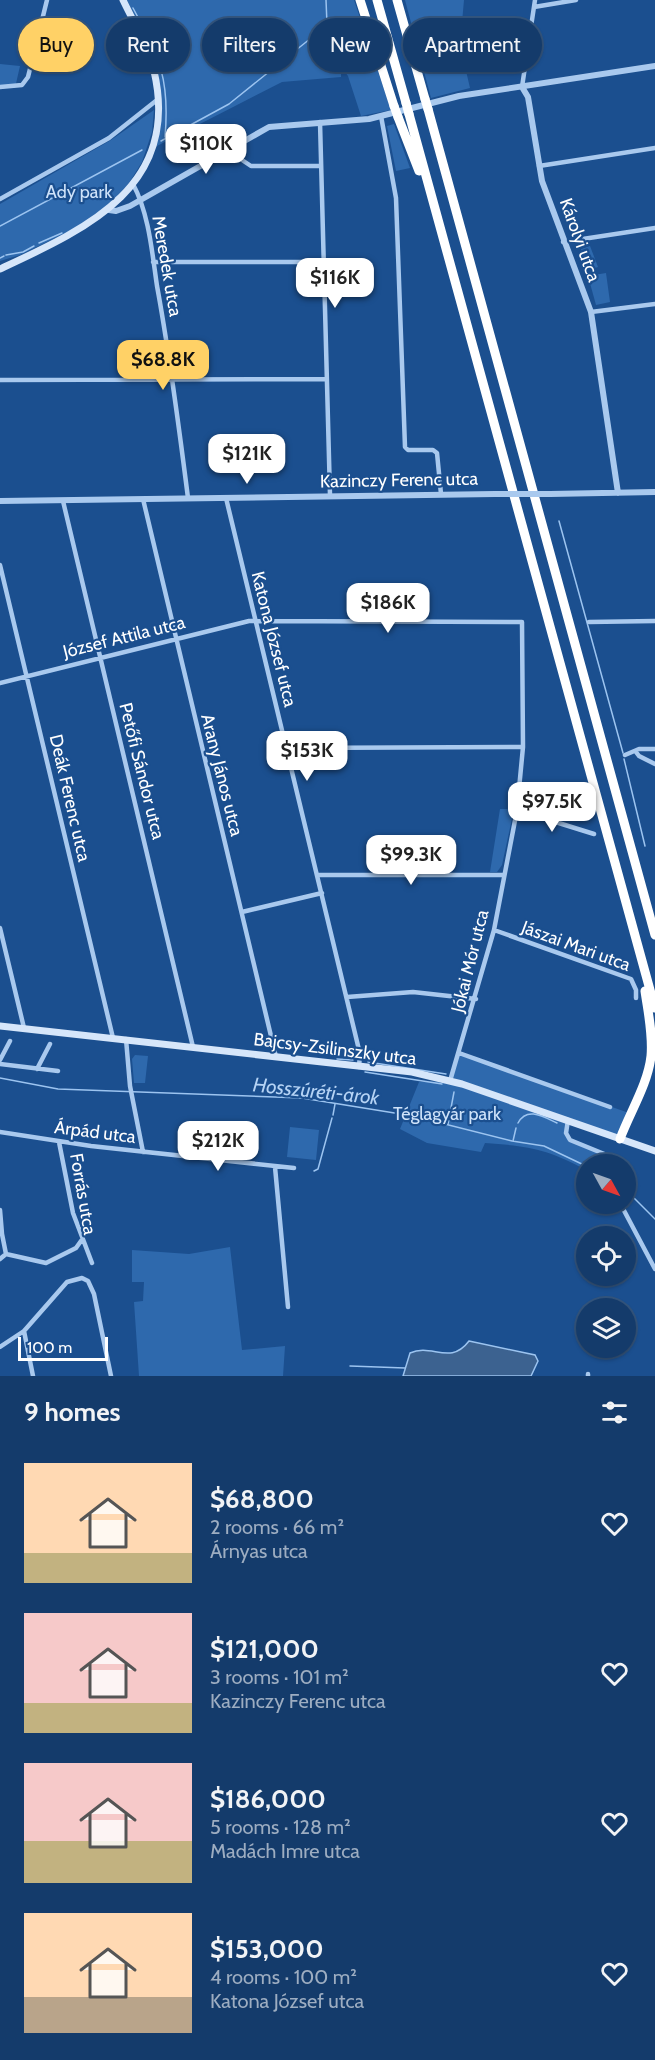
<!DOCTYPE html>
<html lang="en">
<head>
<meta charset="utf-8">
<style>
	:root { --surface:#143b6b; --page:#1d4271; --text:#f1f3f6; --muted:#9dadc1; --line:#33557e; --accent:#ffd166 }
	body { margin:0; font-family:Cabin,sans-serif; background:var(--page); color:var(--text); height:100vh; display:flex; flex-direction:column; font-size:22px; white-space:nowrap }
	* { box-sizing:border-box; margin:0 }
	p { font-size:20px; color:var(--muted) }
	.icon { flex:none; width:33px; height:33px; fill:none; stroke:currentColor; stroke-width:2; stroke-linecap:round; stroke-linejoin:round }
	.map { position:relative; height:1376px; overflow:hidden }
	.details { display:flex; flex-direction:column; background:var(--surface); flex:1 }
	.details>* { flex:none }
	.banner { position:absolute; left:18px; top:18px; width:620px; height:54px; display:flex; gap:12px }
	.needle { width:39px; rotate:130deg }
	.fabs { position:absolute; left:576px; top:1154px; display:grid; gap:12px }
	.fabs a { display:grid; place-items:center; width:60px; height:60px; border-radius:50%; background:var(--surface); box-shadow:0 2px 4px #0004,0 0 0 2px var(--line); font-size:30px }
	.scale { position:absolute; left:18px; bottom:15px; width:90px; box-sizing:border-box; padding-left:6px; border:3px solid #fff; border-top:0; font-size:16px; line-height:21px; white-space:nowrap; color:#fff; -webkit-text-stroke:4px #1b4f8f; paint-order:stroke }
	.price { position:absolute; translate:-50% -51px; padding:0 14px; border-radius:12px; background:#fff; color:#222; font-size:20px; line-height:39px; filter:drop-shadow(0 2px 3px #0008) }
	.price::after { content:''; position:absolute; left:50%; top:36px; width:18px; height:14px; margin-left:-9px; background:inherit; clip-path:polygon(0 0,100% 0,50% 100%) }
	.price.on { background:var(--accent); color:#111 }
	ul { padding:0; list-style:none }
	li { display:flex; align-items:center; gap:18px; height:150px; padding:0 24px }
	li span { display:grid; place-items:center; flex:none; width:168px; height:120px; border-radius:0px; color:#555 }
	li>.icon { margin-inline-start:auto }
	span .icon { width:72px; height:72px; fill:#fffc; stroke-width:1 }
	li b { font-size:26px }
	h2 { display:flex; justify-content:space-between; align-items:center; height:72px; padding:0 24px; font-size:26px }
	.chip { padding:0 21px; border-radius:27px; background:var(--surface); box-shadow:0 2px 4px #0004,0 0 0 2px var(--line); font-size:21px; line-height:54px }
	.chip.on { background:var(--accent); color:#111 }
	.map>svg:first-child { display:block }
	.green { fill:#2e69ad }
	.water { fill:#3c6290; stroke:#9cc4f0; stroke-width:1.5 }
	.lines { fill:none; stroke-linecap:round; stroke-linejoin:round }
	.stream { stroke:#9cc4f0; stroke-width:1.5 }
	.minor { stroke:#a9c9ee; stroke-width:4.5 }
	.tertiary { stroke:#a9c9ee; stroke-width:6 }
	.secondary { stroke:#d6e6fa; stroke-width:7 }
	.motorway { stroke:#fff; stroke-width:9 }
	.tertiary-bridge { stroke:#a9c9ee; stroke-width:6 }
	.motorway-bridge { stroke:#fff; stroke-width:9 }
	.labels { text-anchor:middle; stroke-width:4.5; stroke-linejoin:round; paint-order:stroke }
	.park-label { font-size:18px; fill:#cfe3fa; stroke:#1b4f8f }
	.street-label { font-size:18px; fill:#fff; stroke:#1b4f8f }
	.water-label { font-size:20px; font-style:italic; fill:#b5d3f5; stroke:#1b4f8f }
</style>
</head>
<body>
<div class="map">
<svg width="655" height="1376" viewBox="0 0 655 1376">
	<rect width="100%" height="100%" fill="#1b4f8f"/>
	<path class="green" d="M127,0H354L391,110L361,116L348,76L345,72H341V77L282,82L155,147C167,89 154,52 127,0Z
		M405,0H464L460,45L470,88L431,98Z
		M0,64L20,66L15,88H0Z
		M154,110L152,132L142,162L129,183L112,202L76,228L20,255L0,261V204L111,140Z
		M394,124L410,168L396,171L387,126Z
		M590,246L598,267L585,271L581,249Z
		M606,273L610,302L596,305L588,276Z
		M500,809H514L502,865L497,872H490Z
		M459,1053L629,1113L620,1139L569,1120L568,1137L622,1164H586V1170C548,1149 528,1146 485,1143L481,1152L427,1143L400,1129L419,1082L450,1081Z
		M135,1055L148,1056L145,1083H134L132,1059Z
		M290,1127L319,1130L316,1160L287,1157Z
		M230,1247L242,1350L285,1346L283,1376H139L134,1302L143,1301L144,1282H132V1250L189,1254Z"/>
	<path class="water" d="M469,1341L535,1355L538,1361L531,1376H403L410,1353C432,1343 450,1366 469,1341Z"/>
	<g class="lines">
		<path class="stream" d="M326,0L327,24
			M133,8C160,58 170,80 165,137
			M161,141L229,104L336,18
			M0,226L142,150
			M39,243L62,233
			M6,255L23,252L34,246
			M0,258L4,256
			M559,521L623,753
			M624,759L645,846
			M337,1059L353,1060
			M368,1062L446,1074
			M365,1072L442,1084
			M0,1078L58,1089L302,1098L413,1116L512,1141L544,1146L586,1166
			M333,1115L335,1104
			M518,1123C527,1106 544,1117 557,1123
			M448,1124L454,1092
			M513,1141L516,1128
			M314,1171L318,1169L332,1118
			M626,1190L655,1219
			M350,1366L405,1368"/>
		<path class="minor" d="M534,7L576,0
			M0,87L22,85L28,77L47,0
			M522,87L535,0
			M381,116L396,198L405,447L408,450H433L437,453L441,494
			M320,122L330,495
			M236,144L242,160L251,166H320
			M539,166L655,148
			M133,184C149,214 152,252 157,286C170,356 179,427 188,498
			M0,199L109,138L157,100
			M563,242L655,228
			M153,262H323
			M591,312L655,304
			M0,380L326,379
			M226,498L360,1054L359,1067
			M143,499L276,1057
			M63,501L193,1047
			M0,565L113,1038
			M589,622L655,621
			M0,683L249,621L522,622L523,747L517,810L494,930L450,1081
			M287,748L523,747
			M636,752L639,756L655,764
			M625,755L639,749H655
			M517,810L594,834
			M318,875H503
			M242,912L322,893
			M0,928L24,1028
			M494,930L631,979L636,990V998
			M347,997L413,992L476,999
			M126,1039L130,1086L143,1152
			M459,1053L610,1107
			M0,1060L10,1041
			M0,1064L58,1071
			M37,1069L50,1044
			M568,1120L566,1133L570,1140L619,1160L622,1164
			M0,1132L91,1146L294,1168
			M59,1142L73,1213L92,1263
			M275,1167L288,1307
			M626,1169V1183
			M620,1203L655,1269
			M0,1210L2,1234
			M6,1254L46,1263L76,1248L81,1241
			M0,1259L6,1254L2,1234
			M24,1331L33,1376
			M0,1347L24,1331L67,1282L82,1278L88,1281L94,1294L111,1376
			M588,1376V1374"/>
		<path class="tertiary" d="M522,87L528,97L542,181L591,312L618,493
			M109,210L116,211L130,206L269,127L369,119L459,96L655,66
			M550,494L655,492
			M0,501L495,494"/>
		<path class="secondary" d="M0,269C86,229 181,187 154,71C148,46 134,23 123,0
			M0,1026L412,1072L462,1084L655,1151"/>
		<path class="motorway" d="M360,0L394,106
			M377,0L406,103
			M397,0L425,99
			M428,109L655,935
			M409,114L655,1008
			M398,117L419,171
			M620,1139C630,1112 648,1084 651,1056C653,1034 648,1012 645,991"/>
		<path class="tertiary-bridge" d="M495,494H550"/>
		<path class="motorway-bridge" d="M425,99L428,109
			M406,103L409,114
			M394,106L398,117"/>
	</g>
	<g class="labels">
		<g class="park-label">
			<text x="79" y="198">Ady park</text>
			<text x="447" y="1120">Téglagyár park</text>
		</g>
		<g class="street-label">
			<text transform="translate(580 240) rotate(70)" y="6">Károlyi utca</text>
			<text transform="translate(167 266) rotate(80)" y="6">Meredek utca</text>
			<text transform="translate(399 480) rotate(-1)" y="6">Kazinczy Ferenc utca</text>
			<text transform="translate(124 637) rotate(-14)" y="6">József Attila utca</text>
			<text transform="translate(274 639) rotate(76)" y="6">Katona József utca</text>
			<text transform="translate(142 771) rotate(76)" y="6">Petőfi Sándor utca</text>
			<text transform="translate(222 775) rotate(76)" y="6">Arany János utca</text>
			<text transform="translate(70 798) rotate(77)" y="6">Deák Ferenc utca</text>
			<text transform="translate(576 946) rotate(20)" y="6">Jászai Mari utca</text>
			<text transform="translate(470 961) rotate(-76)" y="6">Jókai Mór utca</text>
			<text transform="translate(335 1049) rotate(7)" y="6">Bajcsy-Zsilinszky utca</text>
			<text transform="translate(95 1132) rotate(7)" y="6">Árpád utca</text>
			<text transform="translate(83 1194) rotate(80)" y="6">Forrás utca</text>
		</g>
		<g class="water-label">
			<text transform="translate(316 1091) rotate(6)" y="7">Hosszúréti-árok</text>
		</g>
	</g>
</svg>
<div class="fabs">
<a><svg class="needle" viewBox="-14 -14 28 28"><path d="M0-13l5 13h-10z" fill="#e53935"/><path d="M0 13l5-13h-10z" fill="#9dadc1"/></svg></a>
<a><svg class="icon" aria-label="locate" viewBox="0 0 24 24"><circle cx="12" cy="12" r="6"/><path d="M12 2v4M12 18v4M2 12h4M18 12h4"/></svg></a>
<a><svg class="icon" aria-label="layers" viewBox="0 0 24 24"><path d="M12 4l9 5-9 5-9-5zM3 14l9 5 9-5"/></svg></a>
</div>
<div class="scale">100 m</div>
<b class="price" style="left:206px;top:175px">$110K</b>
<b class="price" style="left:335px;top:309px">$116K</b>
<b class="price on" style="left:163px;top:391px">$68.8K</b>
<b class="price" style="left:247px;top:485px">$121K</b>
<b class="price" style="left:388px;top:634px">$186K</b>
<b class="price" style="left:307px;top:782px">$153K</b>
<b class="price" style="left:552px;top:833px">$97.5K</b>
<b class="price" style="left:411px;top:886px">$99.3K</b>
<b class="price" style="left:218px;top:1172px">$212K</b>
<div class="banner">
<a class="chip on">Buy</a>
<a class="chip">Rent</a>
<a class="chip">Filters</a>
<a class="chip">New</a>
<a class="chip">Apartment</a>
</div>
</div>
<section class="details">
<h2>9 homes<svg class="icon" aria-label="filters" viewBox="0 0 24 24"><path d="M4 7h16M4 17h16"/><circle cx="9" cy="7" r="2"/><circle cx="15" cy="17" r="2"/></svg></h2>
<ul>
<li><span style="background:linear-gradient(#ffd9b3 75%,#c2b280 0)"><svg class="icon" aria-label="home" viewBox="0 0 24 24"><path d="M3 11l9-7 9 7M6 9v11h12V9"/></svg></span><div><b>$68,800</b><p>2 rooms · 66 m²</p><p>Árnyas utca</p></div><svg class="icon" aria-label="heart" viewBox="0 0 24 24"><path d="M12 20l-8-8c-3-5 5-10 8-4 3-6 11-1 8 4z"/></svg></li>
<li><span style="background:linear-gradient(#f6c9c9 75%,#c2b280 0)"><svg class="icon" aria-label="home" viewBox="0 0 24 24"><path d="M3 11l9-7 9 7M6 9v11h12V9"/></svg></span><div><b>$121,000</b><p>3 rooms · 101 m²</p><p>Kazinczy Ferenc utca</p></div><svg class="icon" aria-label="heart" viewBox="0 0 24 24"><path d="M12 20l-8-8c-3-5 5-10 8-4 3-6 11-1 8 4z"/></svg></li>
<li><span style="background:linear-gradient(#f6c9c9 65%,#c2b280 0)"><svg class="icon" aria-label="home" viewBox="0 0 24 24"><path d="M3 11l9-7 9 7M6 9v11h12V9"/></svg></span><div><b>$186,000</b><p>5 rooms · 128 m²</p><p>Madách Imre utca</p></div><svg class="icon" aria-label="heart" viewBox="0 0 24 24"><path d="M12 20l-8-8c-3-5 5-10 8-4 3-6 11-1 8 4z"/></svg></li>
<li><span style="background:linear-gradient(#ffd9b3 70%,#b9a48a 0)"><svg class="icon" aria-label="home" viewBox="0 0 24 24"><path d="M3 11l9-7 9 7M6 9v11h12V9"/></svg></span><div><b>$153,000</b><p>4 rooms · 100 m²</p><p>Katona József utca</p></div><svg class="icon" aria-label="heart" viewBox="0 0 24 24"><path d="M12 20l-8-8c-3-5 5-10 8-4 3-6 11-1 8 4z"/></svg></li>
</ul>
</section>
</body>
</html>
